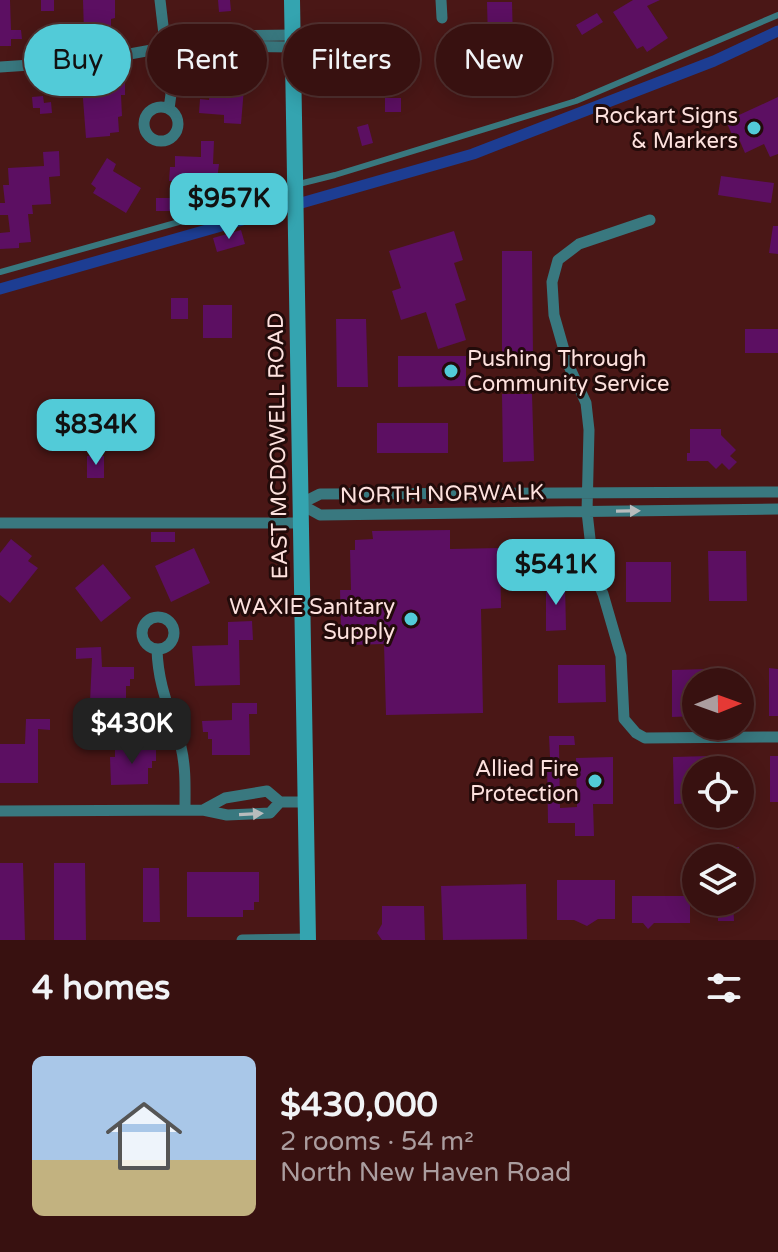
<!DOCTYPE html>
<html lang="en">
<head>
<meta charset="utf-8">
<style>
	:root { --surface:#381110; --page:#431f1e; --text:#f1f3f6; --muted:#ab9d9f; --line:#523130; --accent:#52cbd8 }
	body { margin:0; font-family:"Varela Round",sans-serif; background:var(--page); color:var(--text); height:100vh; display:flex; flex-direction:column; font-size:30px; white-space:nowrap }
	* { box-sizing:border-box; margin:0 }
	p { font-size:26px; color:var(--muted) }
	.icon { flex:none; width:44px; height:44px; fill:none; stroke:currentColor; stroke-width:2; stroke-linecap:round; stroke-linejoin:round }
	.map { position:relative; height:940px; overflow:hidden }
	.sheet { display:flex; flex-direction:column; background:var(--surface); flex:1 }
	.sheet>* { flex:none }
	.top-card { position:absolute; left:24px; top:24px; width:730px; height:72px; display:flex; gap:16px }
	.needle { width:52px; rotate:89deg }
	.fabs { position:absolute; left:682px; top:668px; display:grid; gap:16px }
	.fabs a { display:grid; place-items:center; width:72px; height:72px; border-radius:50%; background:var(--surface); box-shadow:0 4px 20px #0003,0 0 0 2px var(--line); font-size:40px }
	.price { position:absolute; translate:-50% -68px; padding:0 18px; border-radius:16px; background:var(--accent); color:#111; font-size:26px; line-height:52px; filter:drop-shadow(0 2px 4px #0008) }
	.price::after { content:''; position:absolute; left:50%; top:48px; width:24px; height:18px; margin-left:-12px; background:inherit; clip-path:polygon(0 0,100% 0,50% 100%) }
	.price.selected { background:#222; color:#fff }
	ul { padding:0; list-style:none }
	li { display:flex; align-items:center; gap:24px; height:200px; padding:0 32px }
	li span { display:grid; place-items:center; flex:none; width:224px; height:160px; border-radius:12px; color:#555 }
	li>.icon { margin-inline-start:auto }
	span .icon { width:96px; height:96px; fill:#fffc; stroke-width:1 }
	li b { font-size:34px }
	h2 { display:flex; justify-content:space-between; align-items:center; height:96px; padding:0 32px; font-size:34px }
	.pill { padding:0 28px; border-radius:36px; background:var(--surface); box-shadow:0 4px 20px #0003,0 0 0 2px var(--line); font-size:28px; line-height:72px }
	.pill.selected { background:var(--accent); color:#111 }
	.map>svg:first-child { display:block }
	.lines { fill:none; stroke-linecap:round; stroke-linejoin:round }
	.canal { stroke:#1d3d92; stroke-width:11 }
	.building { fill:#5c0f62 }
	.lane { stroke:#39787f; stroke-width:6 }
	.street { stroke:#39787f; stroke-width:11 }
	.secondary { stroke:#34a4b0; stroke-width:16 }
	.oneway { fill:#b8bcbd }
	.poi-dot { fill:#52cbd8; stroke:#220b0a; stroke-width:3 }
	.labels { text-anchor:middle; stroke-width:6; stroke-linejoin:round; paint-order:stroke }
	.poi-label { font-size:22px; fill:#fde1de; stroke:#220b0a; text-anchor:end }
	.street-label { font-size:22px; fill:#fde1de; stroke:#220b0a }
</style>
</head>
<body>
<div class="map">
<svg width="778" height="940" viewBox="0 0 778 940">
	<rect width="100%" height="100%" fill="#4a1716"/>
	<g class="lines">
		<path class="canal" d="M0,289L473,154L714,61L778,31"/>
	</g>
	<path class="building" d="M0,0H10L11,30H21L22,39H11V46H0Z
		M41,0H54V11H41Z
		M83,0H115V18L111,19V33H84Z
		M218,0H230L231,11L219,12Z
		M633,0H660L647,6L668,38L647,52L643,46L637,49L613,12Z
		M487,2H512L513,41H488Z
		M597,13L603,22L582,35L576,25Z
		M212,74L245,76L241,124L224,123V115L199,113L200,99L209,100Z
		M125,83V95H121L122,116L118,117L119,132L110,133V136L86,138L82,86Z
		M43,96L44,103L51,102L52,113L40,114V108H33L32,97Z
		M778,97V154L770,157L764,144L745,153L739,139L733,137L726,121Z
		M385,98H401V112H385Z
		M368,124L373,143L362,146L357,127Z
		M201,141H214L213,164H219L216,188L185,187V181H169L170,167H175V156L201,157Z
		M59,151L60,176L49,177L51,204L32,205L33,214H28L31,242L19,243V248L0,249V233L10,232L8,215H0V203H5L3,185H9L8,168L44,166L43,152Z
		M107,158L116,164L113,171L141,188L126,213L93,193L96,188L91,184Z
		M721,176L774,183L771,203L718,195Z
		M156,198H183V211H156Z
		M773,226H778V254L769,253Z
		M241,230L245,244L217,252L213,238Z
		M454,231L463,260L454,263L466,300L455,304L466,340L438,349L426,312L401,320L392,291L401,288L389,251Z
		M502,251H532L533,357H502Z
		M171,298H188V319H171Z
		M203,305H232V338H203Z
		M336,319H366L368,387H337Z
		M745,329H778V353H745Z
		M398,356H466V386L398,387Z
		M502,394H532L534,461L503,462Z
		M377,423H448V453H377Z
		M690,429H721V435L736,450L730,456L737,462L729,470L722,463L716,469L708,461H687V453H690Z
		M87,456H104V478H87Z
		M450,530V549L500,548L501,608L481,609L483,713L386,715L384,644L352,645L351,629H341L340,590H351L350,550H355V540L373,539L372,531Z
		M151,532H175V542H151Z
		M11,539L32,556L28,561L38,568L10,603L0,595V553Z
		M194,548L210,583L171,602L155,566Z
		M708,551H746L747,601H709Z
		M626,562H671V602H626Z
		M103,564L131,598L101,622L75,588Z
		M546,583H565L566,630L546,631Z
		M252,621L253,640H239L240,685L195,686L192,646L228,645V622Z
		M101,647L102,667H134V679H130V686H126V702H90L92,658L76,659V648Z
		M558,665H605L606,702L558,703Z
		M769,668L778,669V716H769Z
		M709,669V682H696V716L672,717V670Z
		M232,703H257V714H249L250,755H212V739H208V732H203L202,721L232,720Z
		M26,719H50V730L38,729V783H0V744H25Z
		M549,736H574L575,745H559L560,808L577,807L576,758L613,757V804H593L594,836H575V823H548L547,757H550Z
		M156,749V761H152V768H148V784L111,785L110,757H115V750Z
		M710,756L711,770H696V803L674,804L673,757Z
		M770,756H778V802H770Z
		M717,847H739V858H717Z
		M0,863H23L25,940H0Z
		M54,863H85L86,940H54Z
		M143,868H159L160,922H143Z
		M187,872H259V902H254V910H243V917H187Z
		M557,880H615V919H598L587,926L574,920H557Z
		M526,884L527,939L443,940L441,886Z
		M632,896H690V923H654L648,929L643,923H632Z
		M718,902H733L734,921H718Z
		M382,906H424L425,940H382L377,933L382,924Z"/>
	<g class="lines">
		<path class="lane" d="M0,272L254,201L295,185L335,175L576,101L778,15"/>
		<path class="street" d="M160,0L171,94L169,109
			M441,0L442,18
			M211,41L229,46L293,47
			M0,67L91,61L229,36L293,35
			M144 124a17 17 0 1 1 34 0a17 17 0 1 1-34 0Z
			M650,220L579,244L558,260L552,282L554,315L568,364L586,403L589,430L587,512L594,574L603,594L621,656L624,719L636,733L645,738L778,737
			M300,504L320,515L778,509
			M300,504L320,494L778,492
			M0,523H301
			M142 633a16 16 0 1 1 32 0a16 16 0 1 1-32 0Z
			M157,649C158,687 171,712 181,747C186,768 185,788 185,810
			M280,802L270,813L227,815L203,810L225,798L267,791L280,802H305
			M0,811L203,810
			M242,940L308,939"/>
		<path class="secondary" d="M292,0L308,940"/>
	</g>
	<defs><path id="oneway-solid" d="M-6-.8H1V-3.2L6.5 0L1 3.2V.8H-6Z" transform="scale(2)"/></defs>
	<g class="oneway">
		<use href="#oneway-solid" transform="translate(628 511) rotate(-1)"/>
		<use href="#oneway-solid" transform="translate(251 814) rotate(-3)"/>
	</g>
	<g class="poi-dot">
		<circle cx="754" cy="128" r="8"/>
		<circle cx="451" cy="371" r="8"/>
		<circle cx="411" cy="619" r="8"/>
		<circle cx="595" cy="781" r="8"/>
	</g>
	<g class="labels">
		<g class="poi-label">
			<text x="738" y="123">Rockart Signs<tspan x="738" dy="25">&amp; Markers</tspan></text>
			<text x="467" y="366" text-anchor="start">Pushing Through<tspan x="467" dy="25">Community Service</tspan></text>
			<text x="395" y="614">WAXIE Sanitary<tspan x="395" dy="25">Supply</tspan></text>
			<text x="579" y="776">Allied Fire<tspan x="579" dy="25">Protection</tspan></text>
		</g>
		<g class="street-label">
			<text transform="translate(277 446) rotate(-91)" y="8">EAST MCDOWELL ROAD</text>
			<text transform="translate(442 493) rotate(-1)" y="8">NORTH NORWALK</text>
		</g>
	</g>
</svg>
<div class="fabs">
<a><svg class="needle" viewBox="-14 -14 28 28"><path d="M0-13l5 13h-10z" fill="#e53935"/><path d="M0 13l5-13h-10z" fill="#ab9d9f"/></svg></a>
<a><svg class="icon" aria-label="locate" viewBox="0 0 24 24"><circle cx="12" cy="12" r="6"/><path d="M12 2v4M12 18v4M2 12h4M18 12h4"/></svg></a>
<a><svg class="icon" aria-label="layers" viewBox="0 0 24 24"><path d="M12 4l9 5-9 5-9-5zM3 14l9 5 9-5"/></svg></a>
</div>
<b class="price" style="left:229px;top:241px">$957K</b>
<b class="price" style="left:96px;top:467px">$834K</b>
<b class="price" style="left:556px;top:607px">$541K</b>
<b class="price selected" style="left:132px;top:766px">$430K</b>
<div class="top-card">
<a class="pill selected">Buy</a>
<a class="pill">Rent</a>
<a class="pill">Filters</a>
<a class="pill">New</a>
</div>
</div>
<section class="sheet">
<h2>4 homes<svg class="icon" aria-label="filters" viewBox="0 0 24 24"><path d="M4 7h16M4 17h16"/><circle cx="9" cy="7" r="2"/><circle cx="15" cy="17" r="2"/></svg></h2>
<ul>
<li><span style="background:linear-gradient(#a9c7e8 65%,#c2b280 0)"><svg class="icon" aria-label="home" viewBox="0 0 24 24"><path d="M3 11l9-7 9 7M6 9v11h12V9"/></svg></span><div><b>$430,000</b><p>2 rooms · 54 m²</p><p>North New Haven Road</p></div></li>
</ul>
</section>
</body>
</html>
